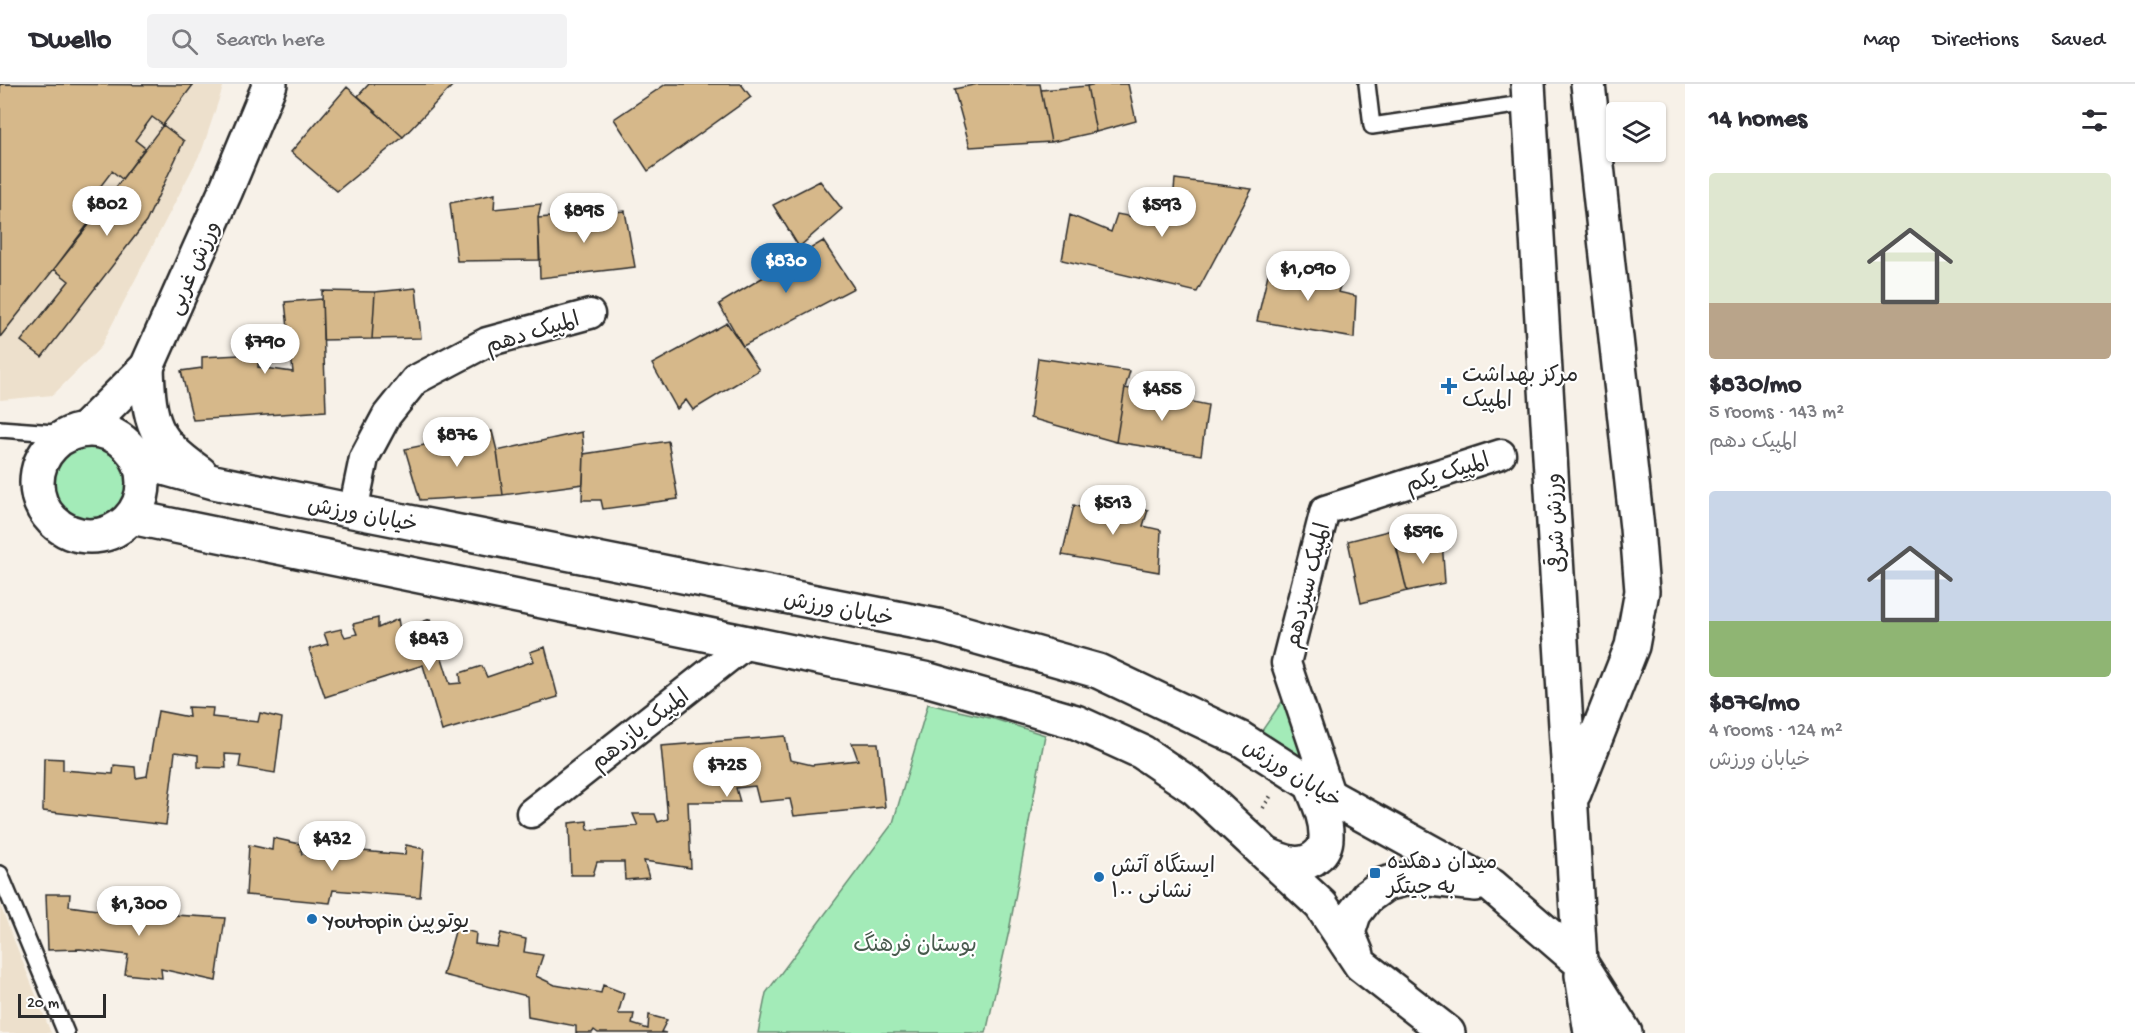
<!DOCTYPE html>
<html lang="en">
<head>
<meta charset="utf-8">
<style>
	:root { --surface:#fff; --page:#f2f2f3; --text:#2b2b33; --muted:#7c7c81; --line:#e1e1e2; --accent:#1f6fb2 }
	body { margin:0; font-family:"Gochi Hand","Playpen Sans Arabic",sans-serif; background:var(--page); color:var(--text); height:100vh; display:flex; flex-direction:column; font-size:22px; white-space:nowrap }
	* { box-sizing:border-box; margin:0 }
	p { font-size:20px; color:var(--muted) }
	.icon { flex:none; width:33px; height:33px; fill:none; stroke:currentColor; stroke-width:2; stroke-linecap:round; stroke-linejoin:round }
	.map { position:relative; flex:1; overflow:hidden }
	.sheet { display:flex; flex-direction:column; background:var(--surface); width:450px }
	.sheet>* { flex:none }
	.fabs { position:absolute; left:1606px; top:18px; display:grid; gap:12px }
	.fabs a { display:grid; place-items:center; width:60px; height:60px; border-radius:6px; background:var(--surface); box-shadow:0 2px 4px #0004; font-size:30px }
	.scale { position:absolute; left:18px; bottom:15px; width:88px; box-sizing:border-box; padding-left:6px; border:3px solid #2b2b2b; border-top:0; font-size:16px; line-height:21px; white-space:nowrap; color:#2b2b2b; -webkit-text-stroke:4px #fff; paint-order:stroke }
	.price { position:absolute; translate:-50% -51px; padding:0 14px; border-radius:21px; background:#fff; color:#222; font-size:20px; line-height:39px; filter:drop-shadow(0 2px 3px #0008) }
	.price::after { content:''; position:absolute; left:50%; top:36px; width:18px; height:14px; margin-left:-9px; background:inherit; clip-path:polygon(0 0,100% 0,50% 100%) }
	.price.active { background:var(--accent); color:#fff }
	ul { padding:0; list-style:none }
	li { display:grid; align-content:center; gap:12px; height:318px; padding:0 24px }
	li span { display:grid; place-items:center; height:186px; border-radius:6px; color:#555 }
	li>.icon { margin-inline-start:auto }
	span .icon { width:108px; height:108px; fill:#fffc; stroke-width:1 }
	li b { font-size:26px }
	h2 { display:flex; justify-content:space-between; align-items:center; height:72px; padding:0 24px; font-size:26px }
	header { display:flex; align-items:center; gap:36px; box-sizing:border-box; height:84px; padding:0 30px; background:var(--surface); border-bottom:2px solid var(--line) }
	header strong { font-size:28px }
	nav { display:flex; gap:33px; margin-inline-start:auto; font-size:21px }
	.search { width:420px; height:54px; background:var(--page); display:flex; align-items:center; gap:15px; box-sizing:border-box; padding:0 21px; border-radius:6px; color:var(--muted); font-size:22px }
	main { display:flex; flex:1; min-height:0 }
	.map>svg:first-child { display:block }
	.built { fill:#ede0cc }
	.green { fill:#a3ebb8; stroke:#678b72; stroke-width:1.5 }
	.building { fill:#d6b88a; stroke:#2b2b2b; stroke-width:1.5 }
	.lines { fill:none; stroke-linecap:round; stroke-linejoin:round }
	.service-casing { stroke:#2b2b2b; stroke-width:20 }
	.minor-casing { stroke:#2b2b2b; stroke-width:33 }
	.tertiary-casing { stroke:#2b2b2b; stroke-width:38 }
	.secondary-casing { stroke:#2b2b2b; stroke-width:38 }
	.path { stroke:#2b2b2b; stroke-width:4; stroke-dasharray:1.5 4.5; stroke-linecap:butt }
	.service { stroke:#fff; stroke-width:15 }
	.minor { stroke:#fff; stroke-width:28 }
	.tertiary { stroke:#fff; stroke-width:33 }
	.secondary { stroke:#fff; stroke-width:33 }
	.poi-dot { fill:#1f6fb2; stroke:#fff; stroke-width:2 }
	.labels { text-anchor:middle; stroke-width:4.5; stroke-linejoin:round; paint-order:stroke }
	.street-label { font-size:22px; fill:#2b2b2b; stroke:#fff }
	.poi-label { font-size:22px; fill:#2b2b2b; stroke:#fff; text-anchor:start }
	.park-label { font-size:22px; fill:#495b4e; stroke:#fff }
</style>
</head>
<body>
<header>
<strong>Dwello</strong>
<div class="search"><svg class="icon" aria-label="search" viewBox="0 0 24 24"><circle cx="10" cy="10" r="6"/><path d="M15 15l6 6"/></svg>Search here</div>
<nav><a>Map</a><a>Directions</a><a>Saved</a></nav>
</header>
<main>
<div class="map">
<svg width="1685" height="949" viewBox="0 0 1685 949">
	<rect width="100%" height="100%" fill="#f7f1e8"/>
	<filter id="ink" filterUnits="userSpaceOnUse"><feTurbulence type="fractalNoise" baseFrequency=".0167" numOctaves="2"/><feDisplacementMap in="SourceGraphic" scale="12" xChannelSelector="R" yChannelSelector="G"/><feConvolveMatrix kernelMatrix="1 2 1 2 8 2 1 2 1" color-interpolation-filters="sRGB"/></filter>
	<g filter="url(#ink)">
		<path class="built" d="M0,0H224L202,66L100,264L53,311L0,316Z
			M0,821L51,949H0Z"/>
		<path class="green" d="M45 398a46 46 0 1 1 92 0a46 46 0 1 1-92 0Z
			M1290,606L1312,686L1259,651Z
			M928,620L994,635L1045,651L1009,847L986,949H758L766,909L893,739Z"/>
		<path class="building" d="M0,0L193,1L163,41L152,33L135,56L145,64L122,95L112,87L96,108L108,117L0,253Z
			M369,0H454L403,53L358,12Z
			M666,0H741L751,13L648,87L614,35Z
			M978,0H1040L1051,58L970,63L954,5Z
			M1096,0H1128L1136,37L1096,48L1087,2Z
			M1087,2L1096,48L1051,58L1041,6Z
			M347,3L403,53L337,107L291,68Z
			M163,41L184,57L146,138L42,273L21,257L69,197L54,185Z
			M1175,95L1252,105L1197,208L1062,176L1070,131L1111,148L1117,130L1171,140Z
			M820,97L842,125L799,163L773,121Z
			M495,110L494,125L541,120L538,134L540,176L457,177L450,119Z
			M625,127L635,183L540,194L538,134Z
			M823,157L854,204L743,262L719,220Z
			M1286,178L1344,191L1338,208L1356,212L1354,254L1257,237L1269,186L1287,194Z
			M416,204L421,254L372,255L375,208Z
			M322,207L375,208L372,255L323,256Z
			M322,215L326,327L193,336L181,287L202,284V273L259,270L258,283L293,288L285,218Z
			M727,239L759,286L693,326L686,316L677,325L652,280Z
			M1038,274L1130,287L1125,304L1116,358L1030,334Z
			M1125,304L1208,321L1201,371L1116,358Z
			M492,347L497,367L503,411L420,416L405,365Z
			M582,348L584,370L583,400L503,411L497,367Z
			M668,357L678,415L603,425L601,416H582L584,370Z
			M1091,412L1148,426L1143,442L1161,446L1159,488L1062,471L1074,421L1092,428Z
			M1392,446L1407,507L1361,519L1348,457Z
			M1442,457L1445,499L1407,507L1397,465Z
			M378,534V544L398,535L400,546L430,535L450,600L461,599L460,589L482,582L487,593L534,577L530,568L545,563L558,613L442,647L423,581L325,613L309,565L328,560L324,549L341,545L345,553L357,550L353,540Z
			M188,623L213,624L212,633L258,638L260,629L282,634L275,689L239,683L241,671L225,670L226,684L198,683V671L175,668L166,741L43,727L44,674L63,675V686L113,690L114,681L135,683L136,694L147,692L158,627L189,633Z
			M785,652L790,676L812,681L858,676L852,659H878L885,723L794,732L790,715L759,718L755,702L736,704L740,718H688L691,784L644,777L649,794L625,796L624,778H597L593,791H571L569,739L587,737L588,746L638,742L633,730H655L658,738L668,735L661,662Z
			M273,754L300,760L302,770L335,773L339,755H360L362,767L405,771L406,761L424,765L420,813L333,806L330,819L246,811L249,761L272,766Z
			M46,810H70L69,822L119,829L121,816L142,822L140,829L225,834L216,897L161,885L162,894L125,890L128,871L80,865L48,866Z
			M456,844L476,849L475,860L497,863L501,849L526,855L524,868L543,871L536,892L555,901L601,909L603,901L624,909L618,930H634L632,940L648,945L649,931L667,936L661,948L666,949H598L594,946L592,949H576V942L528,933L527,912L443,891Z"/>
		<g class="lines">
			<defs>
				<path id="service" d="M1367,0L1372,42L1529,19
					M0,345L68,350
					M0,790L66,949"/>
				<path id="minor" d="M353,427L364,374L387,331L415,296L487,258L590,230
					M1331,713L1286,579L1325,426L1501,370
					M531,729L747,559"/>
				<path id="tertiary" d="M1528,0L1580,878
					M84,346L147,283L226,106L270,0
					M1574,709L1632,562L1642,507L1637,444L1588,0"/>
				<path id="secondary" d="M147,283C149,339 153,356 200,389
					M37 399a53 53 0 1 1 106 0a53 53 0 1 1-106 0Z
					M139,377L214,398L353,427L942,543L1098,587L1241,655L1331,713L1492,802L1580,878L1625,949
					M131,433L929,596L1076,638L1142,668L1195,704L1321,821L1361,881L1448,949
					M1266,770C1283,778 1302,786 1318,771C1323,767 1326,760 1326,754C1327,735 1318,717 1311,700
					M1357,871L1348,849L1354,830L1367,813L1385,800L1413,793L1476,800
					M1582,891L1591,949"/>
			</defs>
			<use href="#service" class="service-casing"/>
			<use href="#minor" class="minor-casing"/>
			<use href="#tertiary" class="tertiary-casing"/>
			<use href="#secondary" class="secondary-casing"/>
			<path class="path" d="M1263,724L1272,710"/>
			<use href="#service" class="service"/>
			<use href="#minor" class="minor"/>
			<use href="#tertiary" class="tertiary"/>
			<use href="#secondary" class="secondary"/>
		</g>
	</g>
	<g class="poi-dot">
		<path d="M1446 293h6v6h6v6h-6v6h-6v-6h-6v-6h6z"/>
		<rect x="1369" y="783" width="12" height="12" rx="3"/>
		<circle cx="1099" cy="793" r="6"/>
		<circle cx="312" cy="835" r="6"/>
	</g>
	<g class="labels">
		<g class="street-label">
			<text transform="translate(192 183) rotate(-66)" y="8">ورزش غربی</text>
			<text transform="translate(532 247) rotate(-17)" y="8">المپیک دهم</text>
			<text transform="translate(1447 387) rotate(-18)" y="8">المپیک یکم</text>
			<text transform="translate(363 429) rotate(11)" y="8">خیابان ورزش</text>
			<text transform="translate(1554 439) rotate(-93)" y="8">ورزش شرقی</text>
			<text transform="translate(1306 501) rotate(-76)" y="8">المپیک سیزدهم</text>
			<text transform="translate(839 523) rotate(11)" y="8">خیابان ورزش</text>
			<text transform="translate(639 644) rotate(-38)" y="8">المپیک یازدهم</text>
			<text transform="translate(1293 688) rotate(32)" y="8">خیابان ورزش</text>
		</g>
		<g class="poi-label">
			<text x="1462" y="297">مرکز بهداشت<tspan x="1462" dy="25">المپیک</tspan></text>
			<text x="1387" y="784">میدان دهکده<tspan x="1387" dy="25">به چیتگر</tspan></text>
			<text x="1111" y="788">ایستگاه آتش<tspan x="1111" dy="25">نشانی ۱۰۰</tspan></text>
			<text x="324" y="843">Youtopin یوتوپین</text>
		</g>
		<g class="park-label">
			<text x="915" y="867">بوستان فرهنگ</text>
		</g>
	</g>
</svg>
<div class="fabs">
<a><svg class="icon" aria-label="layers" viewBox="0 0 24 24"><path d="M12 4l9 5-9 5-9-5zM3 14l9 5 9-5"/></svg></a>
</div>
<div class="scale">20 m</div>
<b class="price" style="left:107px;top:153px">$802</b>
<b class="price" style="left:1162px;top:154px">$593</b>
<b class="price" style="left:584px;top:160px">$895</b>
<b class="price active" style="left:786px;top:210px">$830</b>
<b class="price" style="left:1308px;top:218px">$1,090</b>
<b class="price" style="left:265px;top:291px">$790</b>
<b class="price" style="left:1162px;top:338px">$455</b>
<b class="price" style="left:457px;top:384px">$876</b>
<b class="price" style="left:1113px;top:452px">$513</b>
<b class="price" style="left:1423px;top:481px">$596</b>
<b class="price" style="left:429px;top:588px">$843</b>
<b class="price" style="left:727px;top:714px">$725</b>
<b class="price" style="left:332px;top:788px">$432</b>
<b class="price" style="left:139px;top:853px">$1,300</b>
</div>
<section class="sheet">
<h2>14 homes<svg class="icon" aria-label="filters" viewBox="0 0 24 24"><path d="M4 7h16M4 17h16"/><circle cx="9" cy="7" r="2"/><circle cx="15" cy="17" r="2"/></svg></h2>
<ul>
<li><span style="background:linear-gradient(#dfe7d0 70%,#b9a48a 0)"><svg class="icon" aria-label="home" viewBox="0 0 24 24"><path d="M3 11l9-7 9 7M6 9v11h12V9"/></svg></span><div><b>$830/mo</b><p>5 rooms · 143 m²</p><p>المپیک دهم</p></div></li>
<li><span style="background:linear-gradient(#c9d6e8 70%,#8fb573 0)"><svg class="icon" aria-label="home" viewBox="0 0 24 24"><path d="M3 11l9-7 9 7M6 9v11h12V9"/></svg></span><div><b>$876/mo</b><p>4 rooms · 124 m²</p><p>خیابان ورزش</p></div></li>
</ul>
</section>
</main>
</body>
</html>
